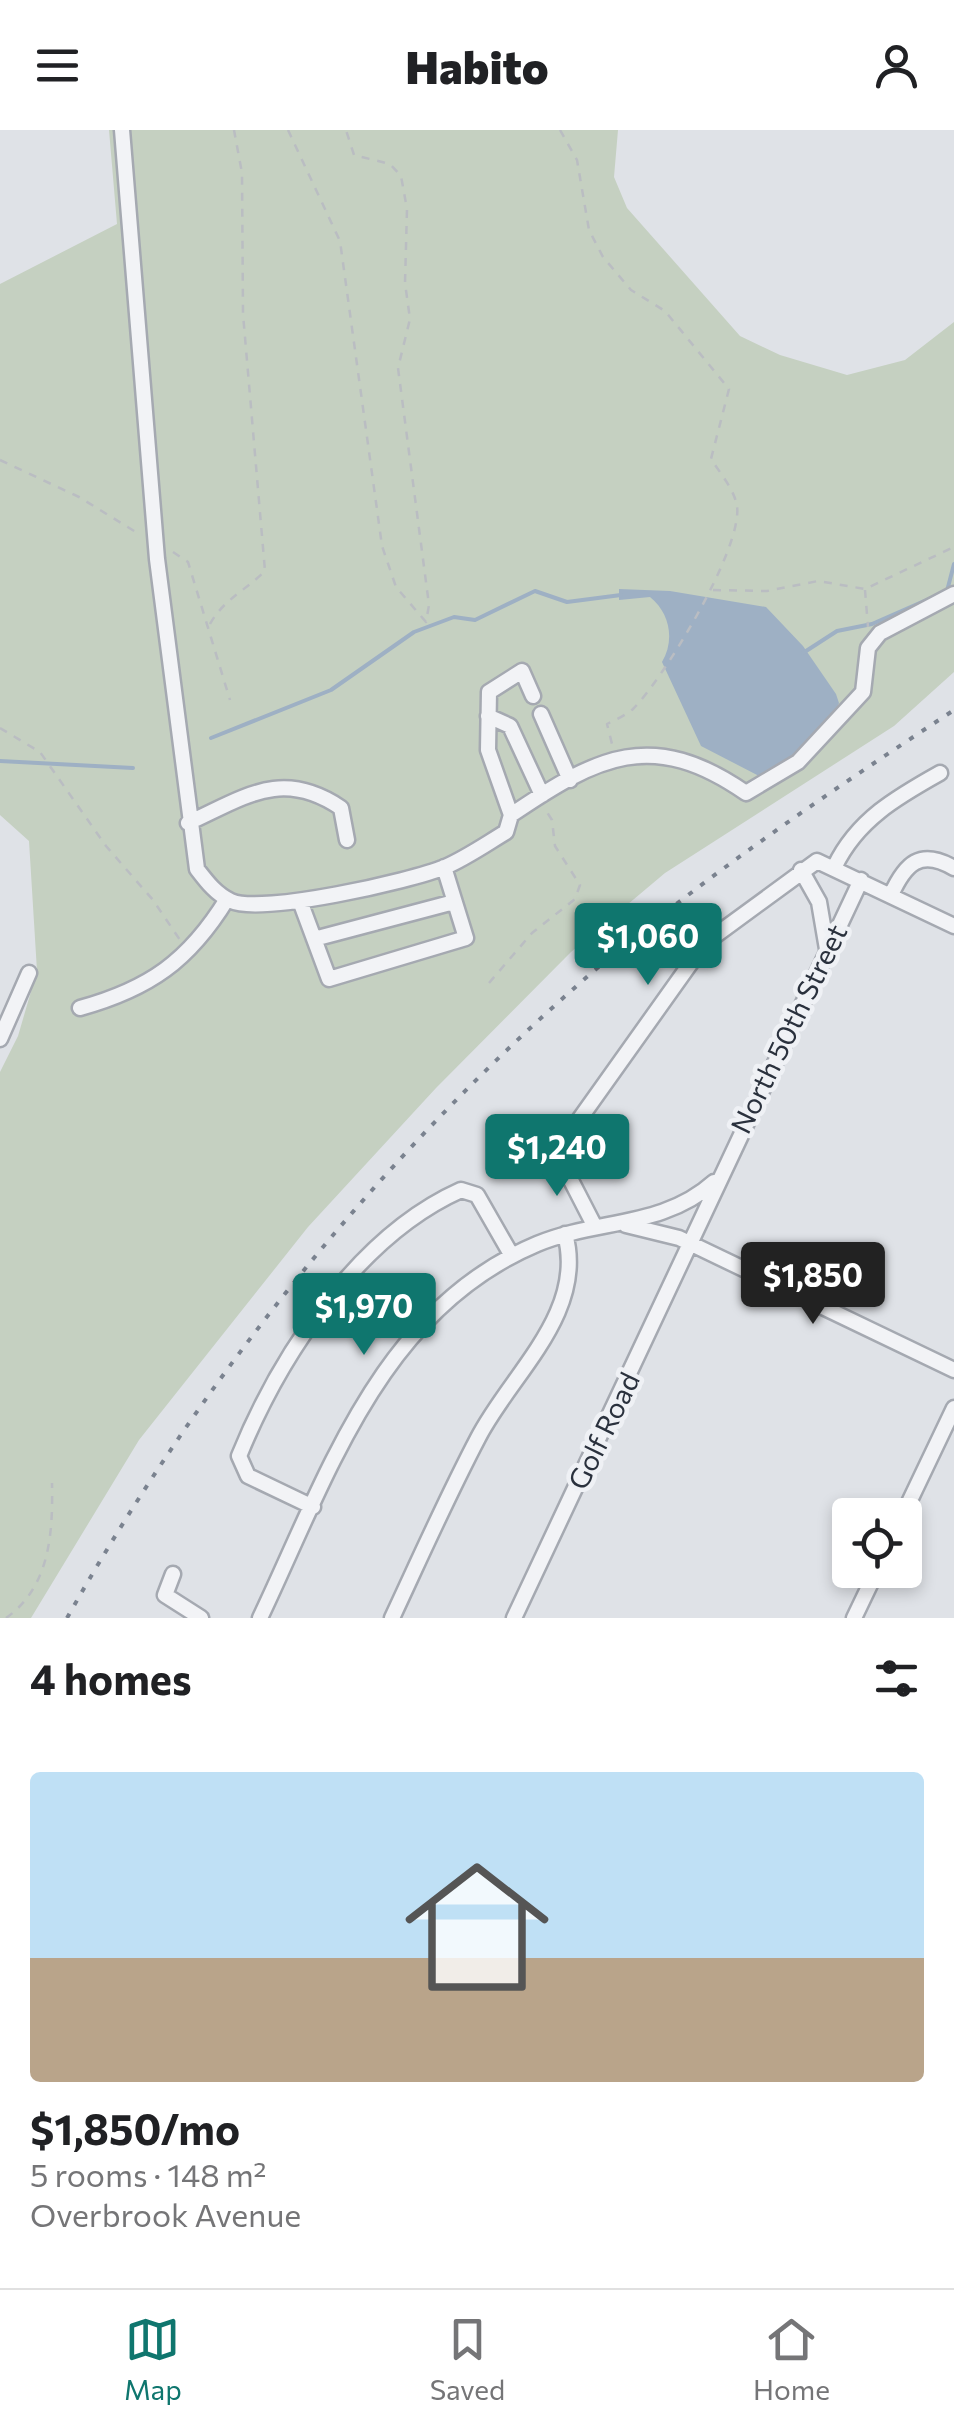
<!DOCTYPE html>
<html lang="en">
<head>
<meta charset="utf-8">
<style>
	:root { --surface:#fff; --page:#f2f2f2; --text:#202124; --muted:#757577; --line:#e0e0e0; --accent:#0f766e }
	body { margin:0; font-family:Commissioner,sans-serif; background:var(--page); color:var(--text); height:100vh; display:flex; flex-direction:column; font-size:38px; white-space:nowrap }
	* { box-sizing:border-box; margin:0 }
	p { font-size:32px; color:var(--muted) }
	.icon { flex:none; width:55px; height:55px; fill:none; stroke:currentColor; stroke-width:2; stroke-linecap:round; stroke-linejoin:round }
	.map { position:relative; height:1488px; overflow:hidden }
	.panel { display:flex; flex-direction:column; background:var(--surface); flex:1 }
	.panel>* { flex:none }
	.tools { position:absolute; left:832px; top:1368px; display:grid; gap:20px }
	.tools a { display:grid; place-items:center; width:90px; height:90px; border-radius:10px; background:var(--surface); box-shadow:0 5px 15px #0003; font-size:50px }
	.price { position:absolute; translate:-50% -85px; padding:0 22px; border-radius:10px; background:var(--accent); color:#fff; font-size:32px; line-height:65px; filter:drop-shadow(0 2px 5px #0008) }
	.price::after { content:''; position:absolute; left:50%; top:60px; width:30px; height:22px; margin-left:-15px; background:inherit; clip-path:polygon(0 0,100% 0,50% 100%) }
	.price.current { background:#222; color:#fff }
	ul { padding:0; list-style:none }
	li { display:grid; align-content:center; gap:20px; height:530px; padding:0 30px }
	li+li { border-top:2px solid var(--line) }
	li span { display:grid; place-items:center; height:310px; border-radius:10px; color:#555 }
	li>.icon { margin-inline-start:auto }
	span .icon { width:180px; height:180px; fill:#fffc; stroke-width:1 }
	li b { font-size:42px }
	h2 { display:flex; justify-content:space-between; align-items:center; height:120px; padding:0 30px; font-size:42px }
	header { display:flex; justify-content:space-between; align-items:center; height:130px; padding:0 30px; background:var(--surface); font-size:45px; font-weight:800 }
	.tabs { display:flex; justify-content:space-around; align-items:center; height:140px; border-top:2px solid var(--line); background:var(--surface); font-size:28px; color:var(--muted) }
	.tabs a { display:grid; justify-items:center; gap:5px }
	.tabs .current { color:var(--accent) }
	.map>svg:first-child { display:block }
	.green { fill:#c5d0c1 }
	.water { fill:#9eb0c4 }
	.lines { fill:none; stroke-linecap:round; stroke-linejoin:round }
	.stream { stroke:#9eb0c4; stroke-width:4 }
	.minor-casing { stroke:#a5a9b1; stroke-width:19 }
	.path { stroke:#babdc2; stroke-width:2.5; stroke-dasharray:8 8; stroke-linecap:butt }
	.minor { stroke:#f2f3f6; stroke-width:14 }
	.rail { stroke:#7a828f; stroke-width:4; stroke-dasharray:5 10; stroke-linecap:butt }
	.labels { text-anchor:middle; stroke-width:9; stroke-linejoin:round; paint-order:stroke }
	.street-label { font-size:28px; fill:#2a313d; stroke:#eff1f5 }
</style>
</head>
<body>
<header><svg class="icon" aria-label="menu" viewBox="0 0 24 24"><path d="M4 6h16M4 12h16M4 18h16"/></svg>Habito<svg class="icon" aria-label="person" viewBox="0 0 24 24"><circle cx="12" cy="8" r="4"/><path d="M4 21q1-7 8-7t8 7"/></svg></header>
<div class="map">
<svg width="954" height="1488" viewBox="0 0 954 1488">
	<rect width="100%" height="100%" fill="#dfe2e7"/>
	<path class="green" d="M109,0H618L614,47L627,78L740,206L780,225L847,245L905,230L954,192V542L894,596L665,743L571,822L436,958L308,1097L139,1310L31,1488H0V942L18,906L37,841L29,711L0,685V154L117,94Z"/>
	<path class="water" d="M619,459L670,461L766,477L803,516L836,564L839,573C825,607 791,628 761,647L701,616L662,532C675,510 670,483 650,467L619,470Z"/>
	<g class="lines">
		<path class="stream" d="M803,523L837,501L872,494L947,461L954,434
			M211,608L331,560L414,502L454,487L475,490L535,461L567,472L621,465
			M0,631L133,638"/>
		<defs>
			<path id="minor" d="M122,0L157,429L197,739C207,752 216,764 231,771C261,785 411,751 445,737C466,728 486,714 506,702L511,685L488,620L489,562L522,541L533,566
				M541,584L570,650
				M488,586L510,596L542,665
				M511,685C598,626 652,598 746,663L798,632L863,562L868,518L880,503L954,464
				M188,693C245,667 282,638 341,678L347,710
				M835,736C857,690 897,667 940,643
				M801,740L819,772L827,819
				M891,765C905,734 920,718 954,738
				M300,771L329,849L466,808L444,737
				M314,809L454,772
				M80,878C149,859 189,831 227,769
				M0,909L29,843
				M626,1095L679,1108L954,1240
				M595,1097L559,1027V1018L705,813L817,731L954,796
				M313,1377L248,1346L239,1326C280,1225 358,1106 461,1060L477,1065L512,1126
				M903,1385L954,1278
				M173,1444L165,1465L201,1488
				M260,1488C328,1345 380,1180 537,1114C597,1089 663,1098 714,1052
				M392,1488C420,1428 447,1367 478,1308C510,1245 587,1183 565,1104
				M514,1488L861,750
				M854,1488L877,1440"/>
		</defs>
		<use href="#minor" class="minor-casing"/>
		<path class="path" d="M288,0L340,111L382,416L396,457L426,492L429,475L398,238L410,189L405,153L407,79L401,46L390,34L354,25L346,0
			M560,0L577,30L589,100L603,127L631,160L665,181L729,259L711,329C720,343 734,359 737,376C743,418 664,548 633,579C626,585 615,590 607,594L613,618
			M0,330L79,367L139,404
			M173,422L188,432L230,570
			M713,460L767,461L818,451L865,459L954,417
			M865,460L868,497
			M210,494C223,470 246,460 265,441L243,184L242,43L234,0
			M0,598L40,622L106,716L153,770L180,810
			M489,853L532,803L575,769L580,755L555,716L552,690L545,679
			M6,1488C50,1457 53,1403 52,1353"/>
		<use href="#minor" class="minor"/>
		<path class="rail" d="M67,1488C202,1248 380,1027 588,846C703,747 828,663 954,580"/>
	</g>
	<g class="labels">
		<g class="street-label">
			<text transform="translate(789 899) rotate(-64)" y="10">North 50th Street</text>
			<text transform="translate(604 1301) rotate(-64)" y="10">Golf Road</text>
		</g>
	</g>
</svg>
<div class="tools">
<a><svg class="icon" aria-label="locate" viewBox="0 0 24 24"><circle cx="12" cy="12" r="6"/><path d="M12 2v4M12 18v4M2 12h4M18 12h4"/></svg></a>
</div>
<b class="price" style="left:648px;top:858px">$1,060</b>
<b class="price" style="left:557px;top:1069px">$1,240</b>
<b class="price current" style="left:813px;top:1197px">$1,850</b>
<b class="price" style="left:364px;top:1228px">$1,970</b>
</div>
<section class="panel">
<h2>4 homes<svg class="icon" aria-label="filters" viewBox="0 0 24 24"><path d="M4 7h16M4 17h16"/><circle cx="9" cy="7" r="2"/><circle cx="15" cy="17" r="2"/></svg></h2>
<ul>
<li><span style="background:linear-gradient(#bfe0f5 60%,#b9a48a 0)"><svg class="icon" aria-label="home" viewBox="0 0 24 24"><path d="M3 11l9-7 9 7M6 9v11h12V9"/></svg></span><div><b>$1,850/mo</b><p>5 rooms · 148 m²</p><p>Overbrook Avenue</p></div></li>
</ul>
</section>
<nav class="tabs">
<a class="current"><svg class="icon" aria-label="map" viewBox="0 0 24 24"><path d="M3 6l6-2 6 2 6-2v14l-6 2-6-2-6 2zM9 4v14M15 6v14"/></svg>Map</a>
<a><svg class="icon" aria-label="saved" viewBox="0 0 24 24"><path d="M7 4h10v16l-5-4-5 4z"/></svg>Saved</a>
<a><svg class="icon" aria-label="home" viewBox="0 0 24 24"><path d="M3 11l9-7 9 7M6 9v11h12V9"/></svg>Home</a>
</nav>
</body>
</html>
